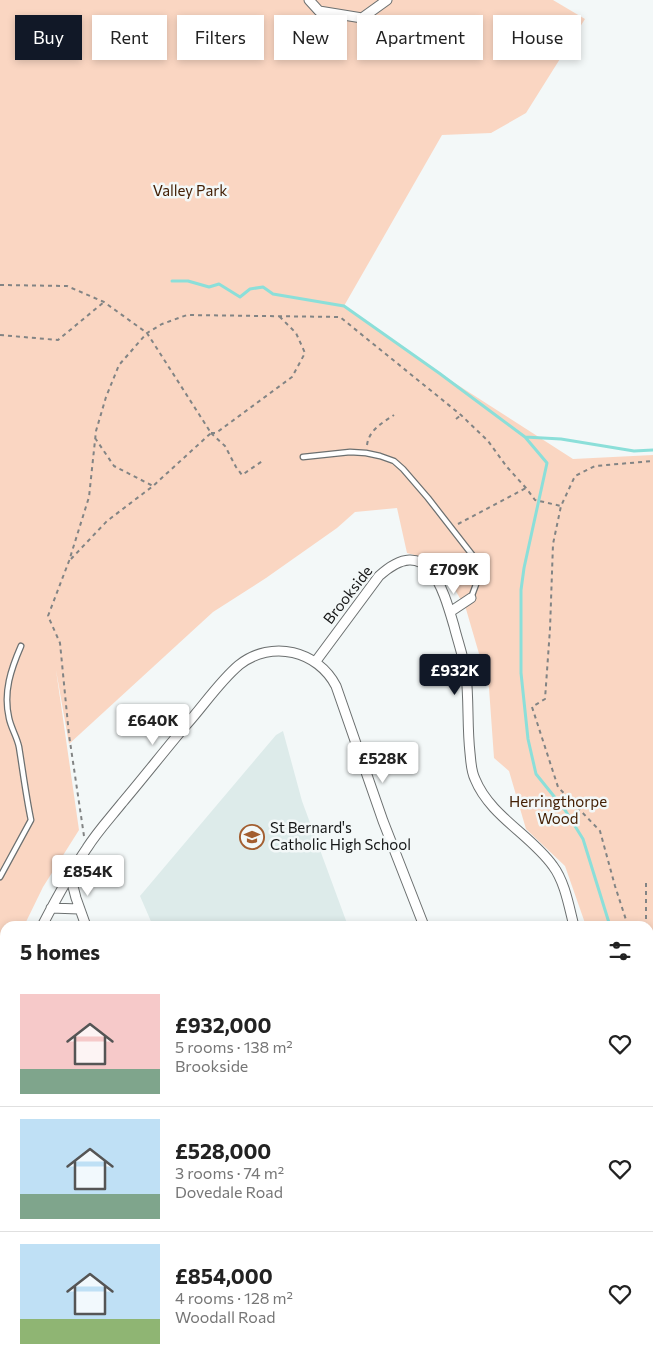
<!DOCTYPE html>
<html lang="en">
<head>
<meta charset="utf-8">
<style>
	:root { --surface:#fff; --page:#f2f2f2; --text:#222; --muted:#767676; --line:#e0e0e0; --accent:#111827 }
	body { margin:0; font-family:Commissioner,sans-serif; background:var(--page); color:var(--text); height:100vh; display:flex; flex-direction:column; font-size:19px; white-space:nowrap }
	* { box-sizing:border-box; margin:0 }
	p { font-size:16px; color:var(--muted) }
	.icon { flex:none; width:28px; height:28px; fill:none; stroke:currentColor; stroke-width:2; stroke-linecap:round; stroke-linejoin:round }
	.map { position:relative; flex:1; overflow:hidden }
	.sheet { position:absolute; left:0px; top:921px; width:654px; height:446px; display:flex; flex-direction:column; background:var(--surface); border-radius:15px 15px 0 0; box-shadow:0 2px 8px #0003 }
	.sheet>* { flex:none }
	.top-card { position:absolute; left:15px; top:15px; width:624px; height:45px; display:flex; gap:10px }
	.price { position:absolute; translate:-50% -42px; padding:0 11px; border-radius:5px; background:#fff; color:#222; font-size:16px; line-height:32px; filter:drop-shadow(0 1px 2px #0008) }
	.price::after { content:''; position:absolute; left:50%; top:30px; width:15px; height:11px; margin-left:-8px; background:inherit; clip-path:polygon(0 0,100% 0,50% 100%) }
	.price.current { background:var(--accent); color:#fff }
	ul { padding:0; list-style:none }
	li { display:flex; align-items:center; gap:15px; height:125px; padding:0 20px }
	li+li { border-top:1px solid var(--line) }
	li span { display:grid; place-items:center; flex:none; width:140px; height:100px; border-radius:0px; color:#555 }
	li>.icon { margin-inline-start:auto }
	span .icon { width:60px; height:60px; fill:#fffc; stroke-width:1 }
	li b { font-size:21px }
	h2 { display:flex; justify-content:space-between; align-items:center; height:60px; padding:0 20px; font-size:21px }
	.chip { padding:0 18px; border-radius:0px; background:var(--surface); box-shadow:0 2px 8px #0003; font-size:18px; line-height:45px }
	.chip.current { background:var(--accent); color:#fff }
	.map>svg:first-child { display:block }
	.built { fill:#ddebea }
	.green { fill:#fad6c2 }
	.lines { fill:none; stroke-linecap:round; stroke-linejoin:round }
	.stream { stroke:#8bdfd9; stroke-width:3 }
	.building { fill:#4b504f }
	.service-casing { stroke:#6c7070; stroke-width:7 }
	.minor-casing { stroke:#6c7070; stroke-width:11 }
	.primary-casing { stroke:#d5d5d5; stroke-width:16 }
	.path { stroke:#828484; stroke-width:2; stroke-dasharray:4 4; stroke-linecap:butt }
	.service { stroke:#fff; stroke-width:4.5 }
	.minor { stroke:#fff; stroke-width:9 }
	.primary { stroke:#f2c7ab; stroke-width:14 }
	.labels { text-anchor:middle; stroke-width:5; stroke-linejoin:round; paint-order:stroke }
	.park-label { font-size:15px; fill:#442005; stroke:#f3f8f8 }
	.street-label { font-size:15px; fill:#161717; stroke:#f3f8f8 }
	.poi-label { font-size:15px; fill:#161717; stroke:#f3f8f8; text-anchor:start }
</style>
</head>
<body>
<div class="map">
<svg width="653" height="1367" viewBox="0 0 653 1367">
	<rect width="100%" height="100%" fill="#f3f8f8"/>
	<path class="built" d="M283,731L302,801L348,926H153L140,896L276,735Z
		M127,1363H422L414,1367H130Z"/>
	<path class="green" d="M0,0H553L585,19L526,113L491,133L442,135L344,306L439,373L573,459L653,455V1023L649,1020V926H586L565,866L526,829L509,771L494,758L489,688L466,609L449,579L430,559L407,553L397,508L355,512L337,528L266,578L213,612L69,744L56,670L79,830L43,887L24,926H5V972L0,985Z
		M0,1089L5,1103V1167L0,1155Z"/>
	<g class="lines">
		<path class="stream" d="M172,281H188L209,287L219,284L240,297L250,289L263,287L273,294L344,306L439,373L525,437L547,463L524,568L521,590V673L528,739L536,774L565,810L583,839L610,926
			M525,437L561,439L634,451L653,450
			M649,1000L653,1004"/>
	</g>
	<path class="building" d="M0,1342L5,1345V1360L0,1357Z
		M14,1362H30L28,1367H16L12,1365Z
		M165,1362H204L207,1367H167Z"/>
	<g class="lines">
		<defs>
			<path id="service" d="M303,457L350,452L366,453L380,456L394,461L403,469L428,498L477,561L478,579L471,598
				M0,877L31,820C26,796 23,772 19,747C17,737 11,728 9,718C3,692 11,669 21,646
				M142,1362L144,1367
				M0,1366L2,1367"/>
			<path id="minor" d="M309,0L319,11L362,18L387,0
				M450,612L471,598
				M316,661L379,576C427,532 443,588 454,626C458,642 464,658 466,674C469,700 467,727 470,753C471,762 471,771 475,779C490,816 531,835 553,866C565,882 569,907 574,926
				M70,875L76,898L86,926
				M51,908L79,909
				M42,926C56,899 70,873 87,848C97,832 110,818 122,803C144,777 165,750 187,724C204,705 220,681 239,665C272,639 318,651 336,686L383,821L424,926
				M0,1035L5,1015
				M0,1074L5,1082
				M649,1123H653
				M0,1198L5,1196
				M649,1240H653
				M0,1273L5,1274
				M530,1362L542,1367
				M489,1367L491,1362"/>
			<path id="primary" d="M0,1175L5,1186
				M98,1362L101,1367"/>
		</defs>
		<use href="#service" class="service-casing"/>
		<use href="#minor" class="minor-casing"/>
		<use href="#primary" class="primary-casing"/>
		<path class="path" d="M0,285L67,286L104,302L147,333L211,433L153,486L107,521L71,559
			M0,335L58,340L104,302
			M456,419L461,415
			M211,433H216L292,377L305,353L296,333L279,316
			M211,433L225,446L236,467L242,475L264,460
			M95,438L114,466L153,486
			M367,445C369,430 382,423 394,415
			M458,524L526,488
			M84,836L69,735L60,643L48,616L69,561L89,497L96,431L106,397L119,365L147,333L162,324L187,315L340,317L461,415L488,441L507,467L526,488L535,500L561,506
			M646,883V926
			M628,926L615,886L600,831L558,787L532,707L545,699L550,629L553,544L561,506L575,476L595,466L653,461
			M649,977L653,985
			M0,1110L5,1123
			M0,1221L5,1231
			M0,1290L5,1294
			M77,1362L80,1367
			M125,1362L127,1367
			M423,1367L430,1362"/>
		<use href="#service" class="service"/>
		<use href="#minor" class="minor"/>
		<use href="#primary" class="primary"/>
	</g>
	<defs>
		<symbol id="school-ring" viewBox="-11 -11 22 22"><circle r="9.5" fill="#f3f8f8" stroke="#a35e30" stroke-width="1.5"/><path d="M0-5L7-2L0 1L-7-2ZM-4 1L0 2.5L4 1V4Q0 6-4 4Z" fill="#a35e30"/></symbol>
	</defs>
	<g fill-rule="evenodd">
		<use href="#school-ring" x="238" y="823" width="28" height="28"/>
	</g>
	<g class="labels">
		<g class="park-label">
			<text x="190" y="196">Valley Park</text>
			<text x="558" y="807">Herringthorpe<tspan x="558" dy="17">Wood</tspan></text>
		</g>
		<g class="street-label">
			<text transform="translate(348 595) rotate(-52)" y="5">Brookside</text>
		</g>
		<g class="poi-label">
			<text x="270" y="833">St Bernard's<tspan x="270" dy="17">Catholic High School</tspan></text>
		</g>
	</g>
</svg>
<b class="price" style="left:454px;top:595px">£709K</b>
<b class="price current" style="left:455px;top:696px">£932K</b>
<b class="price" style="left:153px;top:746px">£640K</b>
<b class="price" style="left:383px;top:784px">£528K</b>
<b class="price" style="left:88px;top:897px">£854K</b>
<div class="top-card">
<a class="chip current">Buy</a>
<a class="chip">Rent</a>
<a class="chip">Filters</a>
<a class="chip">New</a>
<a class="chip">Apartment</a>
<a class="chip">House</a>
</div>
<section class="sheet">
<h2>5 homes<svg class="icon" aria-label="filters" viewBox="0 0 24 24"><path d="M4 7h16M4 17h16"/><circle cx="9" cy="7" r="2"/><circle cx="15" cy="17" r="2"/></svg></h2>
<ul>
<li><span style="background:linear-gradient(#f6c9c9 75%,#7fa58c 0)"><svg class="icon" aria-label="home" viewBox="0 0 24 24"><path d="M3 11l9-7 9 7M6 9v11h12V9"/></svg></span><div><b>£932,000</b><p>5 rooms · 138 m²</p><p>Brookside</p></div><svg class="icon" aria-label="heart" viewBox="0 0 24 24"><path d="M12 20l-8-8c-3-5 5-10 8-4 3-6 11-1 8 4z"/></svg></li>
<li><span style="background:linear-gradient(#bfe0f5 75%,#7fa58c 0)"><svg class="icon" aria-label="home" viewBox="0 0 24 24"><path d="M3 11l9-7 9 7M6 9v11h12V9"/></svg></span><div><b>£528,000</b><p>3 rooms · 74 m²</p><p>Dovedale Road</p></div><svg class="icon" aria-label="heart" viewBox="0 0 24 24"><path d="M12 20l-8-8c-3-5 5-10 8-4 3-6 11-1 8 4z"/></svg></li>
<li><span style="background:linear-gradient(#bfe0f5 75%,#8fb573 0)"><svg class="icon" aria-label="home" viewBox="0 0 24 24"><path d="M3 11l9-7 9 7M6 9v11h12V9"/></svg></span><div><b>£854,000</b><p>4 rooms · 128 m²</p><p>Woodall Road</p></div><svg class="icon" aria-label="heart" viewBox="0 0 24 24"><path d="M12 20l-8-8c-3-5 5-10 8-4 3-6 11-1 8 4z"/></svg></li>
</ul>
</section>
</div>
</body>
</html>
